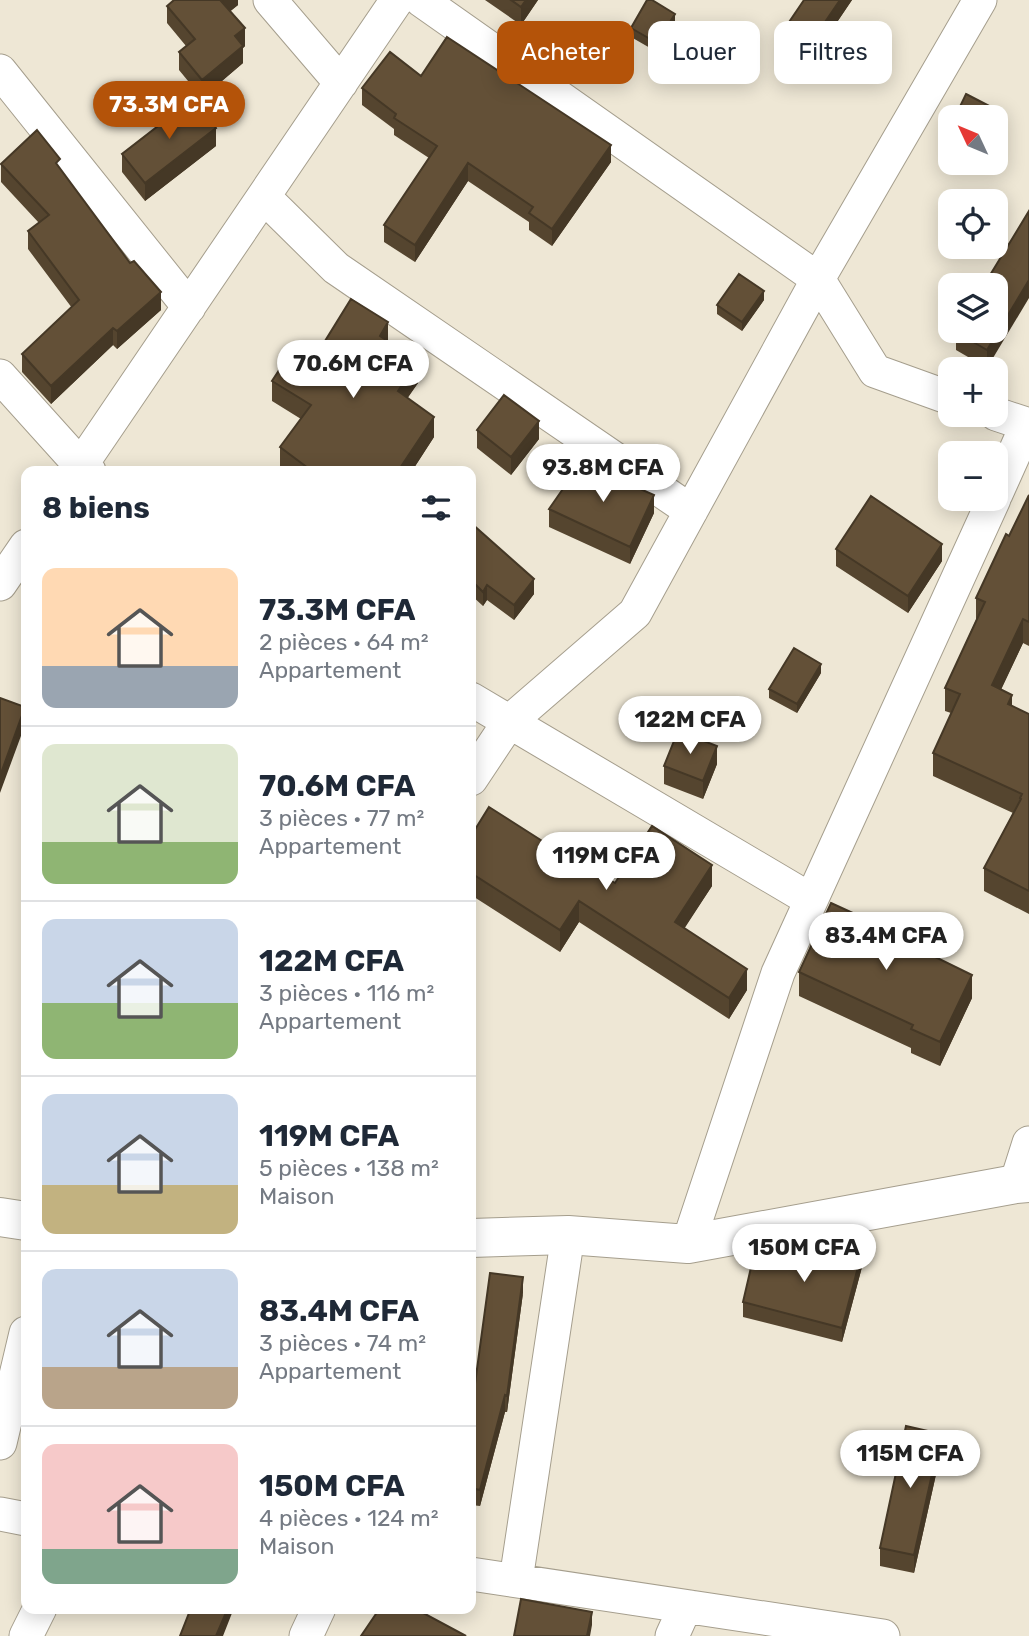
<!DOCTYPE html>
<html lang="fr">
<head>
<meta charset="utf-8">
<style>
	:root { --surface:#fff; --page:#f2f2f3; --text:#1f2937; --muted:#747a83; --line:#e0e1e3; --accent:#b45309 }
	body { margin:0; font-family:Rubik,sans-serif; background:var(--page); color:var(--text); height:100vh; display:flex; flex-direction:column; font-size:26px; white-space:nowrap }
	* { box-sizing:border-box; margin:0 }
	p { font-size:23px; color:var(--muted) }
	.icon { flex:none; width:38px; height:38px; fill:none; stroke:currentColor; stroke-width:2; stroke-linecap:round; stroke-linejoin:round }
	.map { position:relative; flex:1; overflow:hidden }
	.sheet { position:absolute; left:21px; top:466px; width:455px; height:1148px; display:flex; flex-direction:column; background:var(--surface); border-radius:14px; box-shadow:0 4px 18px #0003 }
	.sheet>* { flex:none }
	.top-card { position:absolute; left:497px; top:21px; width:427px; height:63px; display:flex; gap:14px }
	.needle { width:46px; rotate:314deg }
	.tools { position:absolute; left:938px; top:105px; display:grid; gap:14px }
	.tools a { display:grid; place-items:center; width:70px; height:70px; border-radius:14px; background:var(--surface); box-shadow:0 4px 18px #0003; font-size:35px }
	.price { position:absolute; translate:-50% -60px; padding:0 16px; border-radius:24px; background:#fff; color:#222; font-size:23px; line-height:46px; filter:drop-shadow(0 2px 4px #0008) }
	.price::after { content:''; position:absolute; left:50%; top:42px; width:21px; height:16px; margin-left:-10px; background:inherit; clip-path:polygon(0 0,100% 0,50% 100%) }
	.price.selected { background:var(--accent); color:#fff }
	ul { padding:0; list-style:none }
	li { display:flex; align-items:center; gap:21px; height:175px; padding:0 21px }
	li+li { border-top:2px solid var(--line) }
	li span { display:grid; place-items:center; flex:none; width:196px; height:140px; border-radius:14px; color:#555 }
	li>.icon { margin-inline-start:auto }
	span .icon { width:84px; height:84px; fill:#fffc; stroke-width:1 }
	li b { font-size:30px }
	h2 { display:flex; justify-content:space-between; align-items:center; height:84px; padding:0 21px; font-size:30px }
	.tag { padding:0 24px; border-radius:14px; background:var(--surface); box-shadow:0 4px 18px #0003; font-size:24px; line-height:63px }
	.tag.selected { background:var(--accent); color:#fff }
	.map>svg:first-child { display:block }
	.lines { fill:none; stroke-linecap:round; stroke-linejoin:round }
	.street-casing { stroke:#a59e8d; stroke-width:35 }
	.secondary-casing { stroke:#a59e8d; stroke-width:40 }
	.street { stroke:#fff; stroke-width:33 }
	.secondary { stroke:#fff; stroke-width:38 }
	.wall { fill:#55452f }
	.shaded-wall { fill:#453826 }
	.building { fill:#635037; stroke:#453826; stroke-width:2 }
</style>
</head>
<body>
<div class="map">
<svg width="1029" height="1636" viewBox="0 0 1029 1636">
	<rect width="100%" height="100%" fill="#eee7d5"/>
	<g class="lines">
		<defs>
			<path id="street" d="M270,0L341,83
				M421,0L818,279L875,371L950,398
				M0,71L189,307
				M264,197L336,268L691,511
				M0,376L81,466L89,471
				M996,414L1029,425
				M77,471L397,0
				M996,494L1027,425
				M0,584L26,546
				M471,699L811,900
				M471,779L509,722L635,613L818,279L980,0
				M1016,1184L1029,1143
				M688,1244L778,973L994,499
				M0,1443L26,1333
				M0,1514L26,1519
				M471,1574L883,1636
				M516,1580L568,1235
				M26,1636L40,1608
				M306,1636L319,1608
				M672,1636L682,1614L690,1607"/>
			<path id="secondary" d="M0,1217L26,1221
				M471,1238L568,1235L688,1244L1016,1184L1029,1183"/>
		</defs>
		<use href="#street" class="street-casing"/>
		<use href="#secondary" class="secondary-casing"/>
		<use href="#street" class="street"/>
		<use href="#secondary" class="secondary"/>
	</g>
	<path class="wall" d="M238,0V5L230,11L245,46L243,48V63L202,98L179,70V52L186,46L167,23V6Z
		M485,0H538L521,25Z
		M804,0H852L804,71L779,55V37Z
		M675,23L657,52L631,37V28Z
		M421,76L611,162L552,246L529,230V222L468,181L415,262L384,242V225L429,158L394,135V129L362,105V88Z
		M950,126V145L947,143V134Z
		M216,146L145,201L122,172V154Z
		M1,164L60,169L161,310L117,349L113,345L51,404L22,372V354L72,308L28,249V231L39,223L1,182Z
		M1029,211L987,368L956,350V332Z
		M764,300L742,331L717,314V305Z
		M388,342L418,383L407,398L434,437L412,471H284L280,468V447L301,419L272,401V381L312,362Z
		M477,430L539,439L511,475L477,448Z
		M1029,495V646L1023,643L1001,689L1012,706L1029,714V914L984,891V868L1013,813L933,776V753L951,713L945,711V688L976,620V598L1009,536Z
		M549,509L654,513L630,564L549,527Z
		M471,523L534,594L514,620L487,600L483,606L471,595Z
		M836,549L942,561L908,613L836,566Z
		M26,630V665L23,661V636Z
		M821,673L797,713L769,698V689Z
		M717,764L703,799L664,784V766Z
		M471,836L608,883L712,886L684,928L747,990L729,1019L579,922L560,952L471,895Z
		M929,954L972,998L940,1066L911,1053V1048L799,996V972Z
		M823,1261L862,1267L842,1342L743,1317V1302Z
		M523,1293L507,1412H505L480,1506L471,1505V1405L472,1406Z
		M941,1452L914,1573L880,1566V1548Z"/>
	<path class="shaded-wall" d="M222,0H238V5L221,19Z
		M526,0H538L521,25V7Z
		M840,0H852L804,71V53Z
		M675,14V23L657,52V43Z
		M245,28V46L243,48V63L202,98V80L235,36Z
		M216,128V146L145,201V183Z
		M611,145V162L552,246V229Z
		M468,163V181L415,262V245Z
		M1029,280V298L987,368V350Z
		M764,291V300L742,331V322Z
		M161,292V310L117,349V331Z
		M388,322V343L380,336Z
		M113,328V345L51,404V386Z
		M418,362V383L398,412V391Z
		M434,417V437L412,471H398Z
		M539,421V439L511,475V457Z
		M654,495V513L630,564V547Z
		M942,544V561L908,613V596Z
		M534,579V594L514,620V605Z
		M487,585V600L483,606V592Z
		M1023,619V643L992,709V685Z
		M821,664V673L797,713V704Z
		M1012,695V718L1008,704Z
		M25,707V725L0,793V776Z
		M717,746V764L703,799V781Z
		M712,865V886L675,943V922Z
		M579,901V922L560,952V930Z
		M747,969V990L729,1019V998Z
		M972,975V998L940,1066V1042Z
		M862,1252V1267L842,1342V1328Z
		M523,1277V1293L507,1412V1396Z
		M505,1395V1412L480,1506V1490Z
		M941,1434V1452L914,1573V1555Z
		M228,1608H234L223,1636H216Z
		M592,1612V1625L590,1636H587Z"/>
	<path class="building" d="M174,0H222L221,1L245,28L235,36L243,46L202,80L179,52L195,39L167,6Z
		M511,0H526L521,7Z
		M647,0H652L675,14L657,43L631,28Z
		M804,0H840L804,53L779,37Z
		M447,37L611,145L552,229L529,213L533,207L468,163L415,245L384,225L437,146L394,118L396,114L362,88L390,52L421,76Z
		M966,94L995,109L990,117H955Z
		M193,99L216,128L145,183L122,154Z
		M950,126V135L947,134Z
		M37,130L60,159L56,163L130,263L134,261L161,292L117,331L113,328L51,386L22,354L79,300L28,231L49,215L1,164Z
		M1029,211V280L987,350L956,332V331H996V285H984Z
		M739,274L764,291L742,322L717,305Z
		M351,299L388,322L380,336L418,362L398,391L434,417L398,471H312L280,447L311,405L272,381L293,349L312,362Z
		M504,395L539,421L511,457L477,430Z
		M581,463L654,495L630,547L549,509Z
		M1029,495V622L1023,619L992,685L1012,695L1008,704L1029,714V891L984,868L1021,799L1020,798L1022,794L933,753L960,694L945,688L985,602L976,598L1006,534L1009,536Z
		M871,496L942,544L908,596L836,549Z
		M471,523L534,579L514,605L487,585L483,592L471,580Z
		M26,630V639L23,636Z
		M794,648L821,664L797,704L769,689Z
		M0,698L25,707L0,776Z
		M678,731L717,746L703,781L664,766Z
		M489,807L608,883L610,880L615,883L652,826L712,865L675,922L747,969L729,998L579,901L560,930L471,873V836Z
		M831,903L929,948L927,953L972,975L940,1042L911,1029L913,1025L799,972Z
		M828,1244L862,1252L842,1328L743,1302L756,1246L823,1261Z
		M490,1273L523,1277L507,1396L505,1395L480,1490L471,1488V1405L472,1406Z
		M906,1426L941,1434L914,1555L880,1548Z
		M521,1599L592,1612L587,1636H514Z
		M191,1608H228L216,1636H180Z
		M380,1608H414L466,1636H361Z"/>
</svg>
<div class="tools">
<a><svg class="needle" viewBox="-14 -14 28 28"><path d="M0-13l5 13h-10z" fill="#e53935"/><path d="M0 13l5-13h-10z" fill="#747a83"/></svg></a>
<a><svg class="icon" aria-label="locate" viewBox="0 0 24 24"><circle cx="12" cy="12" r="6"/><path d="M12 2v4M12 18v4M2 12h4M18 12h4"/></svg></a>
<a><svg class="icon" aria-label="layers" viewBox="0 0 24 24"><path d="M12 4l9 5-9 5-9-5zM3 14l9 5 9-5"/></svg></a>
<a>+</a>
<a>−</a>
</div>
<b class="price selected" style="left:169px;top:141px">73.3M CFA</b>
<b class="price" style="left:353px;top:400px">70.6M CFA</b>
<b class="price" style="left:603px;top:504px">93.8M CFA</b>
<b class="price" style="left:690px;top:756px">122M CFA</b>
<b class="price" style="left:606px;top:892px">119M CFA</b>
<b class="price" style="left:886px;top:972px">83.4M CFA</b>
<b class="price" style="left:804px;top:1284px">150M CFA</b>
<b class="price" style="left:910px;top:1490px">115M CFA</b>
<div class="top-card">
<a class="tag selected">Acheter</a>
<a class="tag">Louer</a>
<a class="tag">Filtres</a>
</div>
<section class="sheet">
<h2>8 biens<svg class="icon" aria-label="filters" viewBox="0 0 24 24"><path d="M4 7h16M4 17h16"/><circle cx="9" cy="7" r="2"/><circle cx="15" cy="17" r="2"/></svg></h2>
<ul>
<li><span style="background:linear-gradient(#ffd9b3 70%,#9aa5b1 0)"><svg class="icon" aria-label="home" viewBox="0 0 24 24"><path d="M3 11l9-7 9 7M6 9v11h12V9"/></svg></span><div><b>73.3M CFA</b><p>2 pièces · 64 m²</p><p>Appartement</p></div></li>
<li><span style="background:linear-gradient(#dfe7d0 70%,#8fb573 0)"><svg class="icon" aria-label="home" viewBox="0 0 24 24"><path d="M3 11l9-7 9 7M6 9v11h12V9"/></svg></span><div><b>70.6M CFA</b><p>3 pièces · 77 m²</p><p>Appartement</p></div></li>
<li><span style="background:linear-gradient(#c9d6e8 60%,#8fb573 0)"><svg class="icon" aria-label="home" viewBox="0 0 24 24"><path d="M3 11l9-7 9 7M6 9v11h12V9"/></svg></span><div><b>122M CFA</b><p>3 pièces · 116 m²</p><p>Appartement</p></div></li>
<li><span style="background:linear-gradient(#c9d6e8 65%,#c2b280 0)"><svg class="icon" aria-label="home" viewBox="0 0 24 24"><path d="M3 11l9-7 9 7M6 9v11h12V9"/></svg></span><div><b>119M CFA</b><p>5 pièces · 138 m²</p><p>Maison</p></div></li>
<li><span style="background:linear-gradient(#c9d6e8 70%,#b9a48a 0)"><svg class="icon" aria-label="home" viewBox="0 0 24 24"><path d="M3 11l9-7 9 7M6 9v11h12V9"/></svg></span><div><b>83.4M CFA</b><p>3 pièces · 74 m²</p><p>Appartement</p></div></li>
<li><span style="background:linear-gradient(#f6c9c9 75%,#7fa58c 0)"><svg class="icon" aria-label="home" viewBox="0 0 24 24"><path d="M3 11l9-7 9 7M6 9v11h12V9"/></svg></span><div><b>150M CFA</b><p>4 pièces · 124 m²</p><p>Maison</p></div></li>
</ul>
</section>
</div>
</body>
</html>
